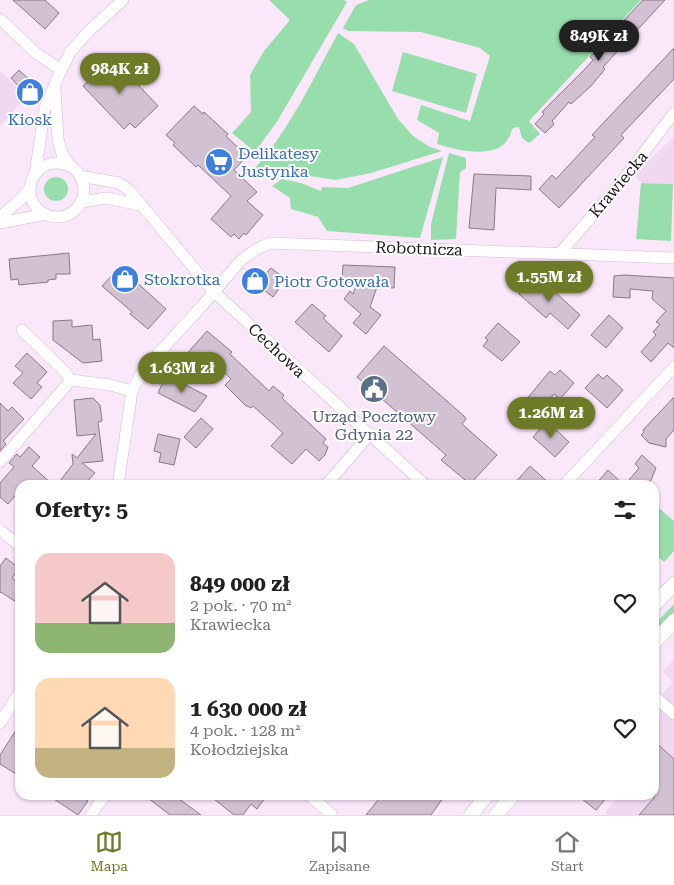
<!DOCTYPE html>
<html lang="pl">
<head>
<meta charset="utf-8">
<style>
	:root { --surface:#fff; --page:#f6f6f6; --text:#222; --muted:#767676; --line:#e0e0e0; --accent:#6d7a27 }
	body { margin:0; font-family:"Roboto Serif",serif; background:var(--page); color:var(--text); height:100vh; display:flex; flex-direction:column; font-size:19px; white-space:nowrap }
	* { box-sizing:border-box; margin:0 }
	p { font-size:16px; color:var(--muted) }
	.icon { flex:none; width:28px; height:28px; fill:none; stroke:currentColor; stroke-width:2; stroke-linecap:round; stroke-linejoin:round }
	.map { position:relative; flex:1; overflow:hidden }
	.panel { position:absolute; left:15px; top:480px; width:644px; height:320px; display:flex; flex-direction:column; background:var(--surface); border-radius:15px; box-shadow:0 1px 4px #0004 }
	.panel>* { flex:none }
	.price { position:absolute; translate:-50% -42px; padding:0 11px; border-radius:18px; background:var(--accent); color:#fff; font-size:16px; line-height:32px; filter:drop-shadow(0 1px 2px #0008) }
	.price::after { content:''; position:absolute; left:50%; top:30px; width:15px; height:11px; margin-left:-8px; background:inherit; clip-path:polygon(0 0,100% 0,50% 100%) }
	.price.active { background:#222; color:#fff }
	ul { padding:0; list-style:none }
	li { display:flex; align-items:center; gap:15px; height:125px; padding:0 20px }
	li span { display:grid; place-items:center; flex:none; width:140px; height:100px; border-radius:15px; color:#555 }
	li>.icon { margin-inline-start:auto }
	span .icon { width:60px; height:60px; fill:#fffc; stroke-width:1 }
	li b { font-size:21px }
	h2 { display:flex; justify-content:space-between; align-items:center; height:60px; padding:0 20px; font-size:21px }
	.menu { display:flex; justify-content:space-around; align-items:center; height:70px; border-top:1px solid var(--line); background:var(--surface); font-size:14px; color:var(--muted) }
	.menu a { display:grid; justify-items:center; gap:2px }
	.menu .active { color:var(--accent) }
	.map>svg:first-child { display:block }
	.built { fill:#f1d8f1 }
	.green { fill:#98deac }
	.building { fill:#d2c0d3; stroke:#89798a }
	.lines { fill:none; stroke-linecap:round; stroke-linejoin:round }
	.minor-casing { stroke:#d1bfd1; stroke-width:12 }
	.tertiary-casing { stroke:#d1bfd1; stroke-width:15 }
	.minor { stroke:#fff; stroke-width:11 }
	.tertiary { stroke:#fff; stroke-width:14 }
	.labels { text-anchor:middle; stroke-width:4; stroke-linejoin:round; paint-order:stroke }
	.shop-label { font-size:16px; fill:#366cbe; stroke:#fff; text-anchor:start }
	.street-label { font-size:16px; fill:#1a141a; stroke:#fff }
	.service-label { font-size:16px; fill:#4e5e75; stroke:#fff }
</style>
</head>
<body>
<div class="map">
<svg width="674" height="815" viewBox="0 0 674 815">
	<rect width="100%" height="100%" fill="#fae7fa"/>
	<path class="built" d="M0,70L26,97L0,126Z
		M674,137V184L641,183L635,174Z
		M674,659V815H608L605,813L620,795H654V702L673,682L663,672Z"/>
	<path class="green" d="M269,0H344L347,2L278,120L255,152L232,133L251,112L250,75L264,51L290,20Z
		M369,0H641L529,121L540,134L529,143L522,138L519,127L513,128C511,131 510,136 508,139C496,160 456,150 437,144L439,133L417,120L421,105L470,121L490,56L480,48L421,32L348,31L343,28L356,5Z
		M338,33L354,44L398,119L413,136L430,147L442,151L371,173L336,180L255,168C290,129 313,79 338,33Z
		M403,52L477,74L466,113L392,91Z
		M449,153L466,158V168L460,172L456,239L431,240V224Z
		M443,157L420,238L327,231L318,217L291,209L290,198L272,186L282,179L301,183L321,191L322,187L348,188Z
		M44 189a12 12 0 1 1 24 0a12 12 0 1 1-24 0Z
		M641,183L673,184L671,241L636,239Z
		M654,504L674,521V551L664,562L654,553Z
		M674,604V612L660,628L655,624Z"/>
	<path class="building" d="M13,0H45L59,13L45,29Z
		M643,0H665L603,67L605,69L591,86L571,104L569,102L552,121L554,124L545,133L535,124L544,114L542,112L584,70L593,60L590,57Z
		M674,48V79L621,135L624,138L559,208L539,189L552,175L556,179L595,137L592,135Z
		M113,58L158,106L135,128L130,123L124,129L83,86Z
		M19,70L31,81L22,90L11,78Z
		M194,106L203,114L204,112L228,134L226,136L247,156L234,170L257,192L247,201L263,215L246,235L244,233L239,239L234,234L231,237L211,219L231,196L198,165L196,167L173,145L175,143L166,135Z
		M474,174L531,176V190L496,188L494,230L469,228Z
		M69,253L70,274H56V279L48,280V282L19,285L18,279L11,280L9,259Z
		M343,265L395,267L394,288L377,287L370,307L381,315L366,334L353,323L361,314L344,299L350,291L353,294L357,283L342,282Z
		M120,267L166,309L148,329L130,314L132,312L102,286Z
		M271,268L284,278L278,285L280,287L273,297L252,281L260,270L265,274Z
		M624,275L674,278V348L668,343L651,362L641,352L656,335L653,332L660,324L656,322L666,311L652,299L653,291L630,289V298L613,297L614,276Z
		M534,278L537,281L540,278L580,315L568,329L550,313L546,318L519,294Z
		M312,304L326,316L323,318L342,336L329,352L295,322Z
		M609,315L623,328L606,348L591,335Z
		M72,320V327L92,325L93,340L100,339L102,361L83,363L53,340V321Z
		M498,323L520,342L502,361L483,346L488,340L485,338Z
		M207,331L232,352L230,354L269,391L273,386L284,395L282,398L326,439L323,443L328,447L325,455L319,461L306,449L292,464L271,446L283,433L253,406L251,408L245,405L225,385L231,379L211,360L200,373L183,358Z
		M384,346L464,416L466,419L462,424L497,455L470,484L441,460L446,455L357,377Z
		M27,353L47,372L37,383L42,387L31,399L13,383L23,373L15,366Z
		M560,370L574,383L560,399L554,394L538,413L525,401L550,371L555,375Z
		M598,374L603,379L607,375L623,390L607,408L585,388Z
		M170,377L207,396L195,412L158,393L163,382L166,384Z
		M674,397V430L666,439V447L649,443L641,435L644,432L643,430Z
		M93,398L100,405L102,421L98,422L103,461L82,463L95,473L84,485H57L73,464L72,454L77,458L96,434L77,436L74,400Z
		M0,403L8,411L12,407L24,419L3,441L6,444L0,451Z
		M201,418L213,429L196,448L184,437Z
		M547,421L569,442L555,457L533,437Z
		M158,434L180,439L174,465L159,462L161,453L154,451Z
		M29,447L40,457L32,466L53,485H20V490L8,504L0,497V483L14,467L9,463L17,454L20,457Z
		M642,455L656,468L649,485H625L639,468L635,464Z
		M530,466L551,485H513Z
		M608,470L624,485H595Z
		M6,558L19,568L12,578L20,584V596L16,602L1,592L0,593V566Z
		M20,724V768L16,774L0,764V755Z
		M654,741L674,759V815H639L654,798Z
		M48,795H90L86,800L88,801L78,815Z
		M144,795H174L201,815H170Z
		M209,795H267L257,809L251,804L243,815H234Z
		M382,795H445L431,815H366Z
		M577,795H609L596,810Z"/>
	<g class="lines">
		<defs>
			<path id="minor" d="M0,19L36,53L61,70
				M55,90L58,139L62,154L72,168
				M30 190a27 27 0 1 1 54 0a27 27 0 1 1-54 0Z
				M35,174L45,108L61,70L71,51L90,30L123,0
				M80,176L119,183L129,190L213,291L425,485
				M81,202L107,198L140,205
				M0,217L22,198L30,188
				M0,223L46,214
				M560,253L619,185L674,113
				M22,330L65,372L71,380
				M0,462L71,380L110,385L132,391
				M118,485L132,391L144,369L202,306L241,260L257,249L270,243L674,258
				M326,485L370,434
				M564,485L674,367
				M0,530L20,546
				M654,696L674,714
				M0,723L20,692
				M309,795L332,815
				M91,815L105,795"/>
			<path id="tertiary" d="M654,605L674,584
				M654,643L674,621
				M471,815L487,795
				M496,815L513,795"/>
		</defs>
		<use href="#minor" class="minor-casing"/>
		<use href="#tertiary" class="tertiary-casing"/>
		<use href="#minor" class="minor"/>
		<use href="#tertiary" class="tertiary"/>
	</g>
	<defs>
		<symbol id="shop-disc" viewBox="-11 -11 22 22"><circle r="9.5" fill="#3f7fe0" stroke="#fff"/><path d="M-5-2.5h2.3a2.7 3.5 0 0 1 5.4 0H5L5.5 6h-11ZM-1.5-2.5h3a1.5 2.3 0 0 0-3 0Z" fill="#fff"/></symbol>
		<symbol id="supermarket-disc" viewBox="-11 -11 22 22"><circle r="9.5" fill="#3f7fe0" stroke="#fff"/><path d="M-6-5.5h2.5l.6 2H6L4.5 2H-2.5L-4.4-4H-6ZM-1.5 3.2a1.3 1.3 0 1 0 .1 0ZM3 3.2a1.3 1.3 0 1 0 .1 0Z" fill="#fff"/></symbol>
		<symbol id="civic-disc" viewBox="-11 -11 22 22"><circle r="9.5" fill="#5c6f8a" stroke="#fff"/><path d="M-.6-6.5H3V-4.5H.6V-3L4-1V1h2V6H-6V1h2V-1L-.6-3ZM-1.2 2.5V6h2.4V2.5Z" fill="#fff"/></symbol>
	</defs>
	<g fill-rule="evenodd">
		<use href="#shop-disc" x="14" y="76" width="32" height="32"/>
		<use href="#supermarket-disc" x="203" y="146" width="32" height="32"/>
		<use href="#shop-disc" x="109" y="263" width="32" height="32"/>
		<use href="#shop-disc" x="239" y="265" width="32" height="32"/>
		<use href="#civic-disc" x="358" y="373" width="32" height="32"/>
	</g>
	<g class="labels">
		<g class="shop-label">
			<text x="30" y="125" text-anchor="middle">Kiosk</text>
			<text x="238" y="159">Delikatesy<tspan x="238" dy="18">Justynka</tspan></text>
			<text x="144" y="285">Stokrotka</text>
			<text x="274" y="287">Piotr Gotowała</text>
		</g>
		<g class="street-label">
			<text transform="translate(618 184) rotate(-50)" y="6">Krawiecka</text>
			<text transform="translate(419 248) rotate(2)" y="6">Robotnicza</text>
			<text transform="translate(277 350) rotate(43)" y="6">Cechowa</text>
		</g>
		<g class="service-label">
			<text x="374" y="422">Urząd Pocztowy<tspan x="374" dy="18">Gdynia 22</tspan></text>
		</g>
	</g>
</svg>
<b class="price active" style="left:599px;top:62px">849K zł</b>
<b class="price" style="left:120px;top:95px">984K zł</b>
<b class="price" style="left:549px;top:303px">1.55M zł</b>
<b class="price" style="left:182px;top:394px">1.63M zł</b>
<b class="price" style="left:551px;top:439px">1.26M zł</b>
<section class="panel">
<h2>Oferty: 5<svg class="icon" aria-label="filters" viewBox="0 0 24 24"><path d="M4 7h16M4 17h16"/><circle cx="9" cy="7" r="2"/><circle cx="15" cy="17" r="2"/></svg></h2>
<ul>
<li><span style="background:linear-gradient(#f6c9c9 70%,#8fb573 0)"><svg class="icon" aria-label="home" viewBox="0 0 24 24"><path d="M3 11l9-7 9 7M6 9v11h12V9"/></svg></span><div><b>849 000 zł</b><p>2 pok. · 70 m²</p><p>Krawiecka</p></div><svg class="icon" aria-label="heart" viewBox="0 0 24 24"><path d="M12 20l-8-8c-3-5 5-10 8-4 3-6 11-1 8 4z"/></svg></li>
<li><span style="background:linear-gradient(#ffd9b3 70%,#c2b280 0)"><svg class="icon" aria-label="home" viewBox="0 0 24 24"><path d="M3 11l9-7 9 7M6 9v11h12V9"/></svg></span><div><b>1 630 000 zł</b><p>4 pok. · 128 m²</p><p>Kołodziejska</p></div><svg class="icon" aria-label="heart" viewBox="0 0 24 24"><path d="M12 20l-8-8c-3-5 5-10 8-4 3-6 11-1 8 4z"/></svg></li>
</ul>
</section>
</div>
<nav class="menu">
<a class="active"><svg class="icon" aria-label="map" viewBox="0 0 24 24"><path d="M3 6l6-2 6 2 6-2v14l-6 2-6-2-6 2zM9 4v14M15 6v14"/></svg>Mapa</a>
<a><svg class="icon" aria-label="saved" viewBox="0 0 24 24"><path d="M7 4h10v16l-5-4-5 4z"/></svg>Zapisane</a>
<a><svg class="icon" aria-label="home" viewBox="0 0 24 24"><path d="M3 11l9-7 9 7M6 9v11h12V9"/></svg>Start</a>
</nav>
</body>
</html>
